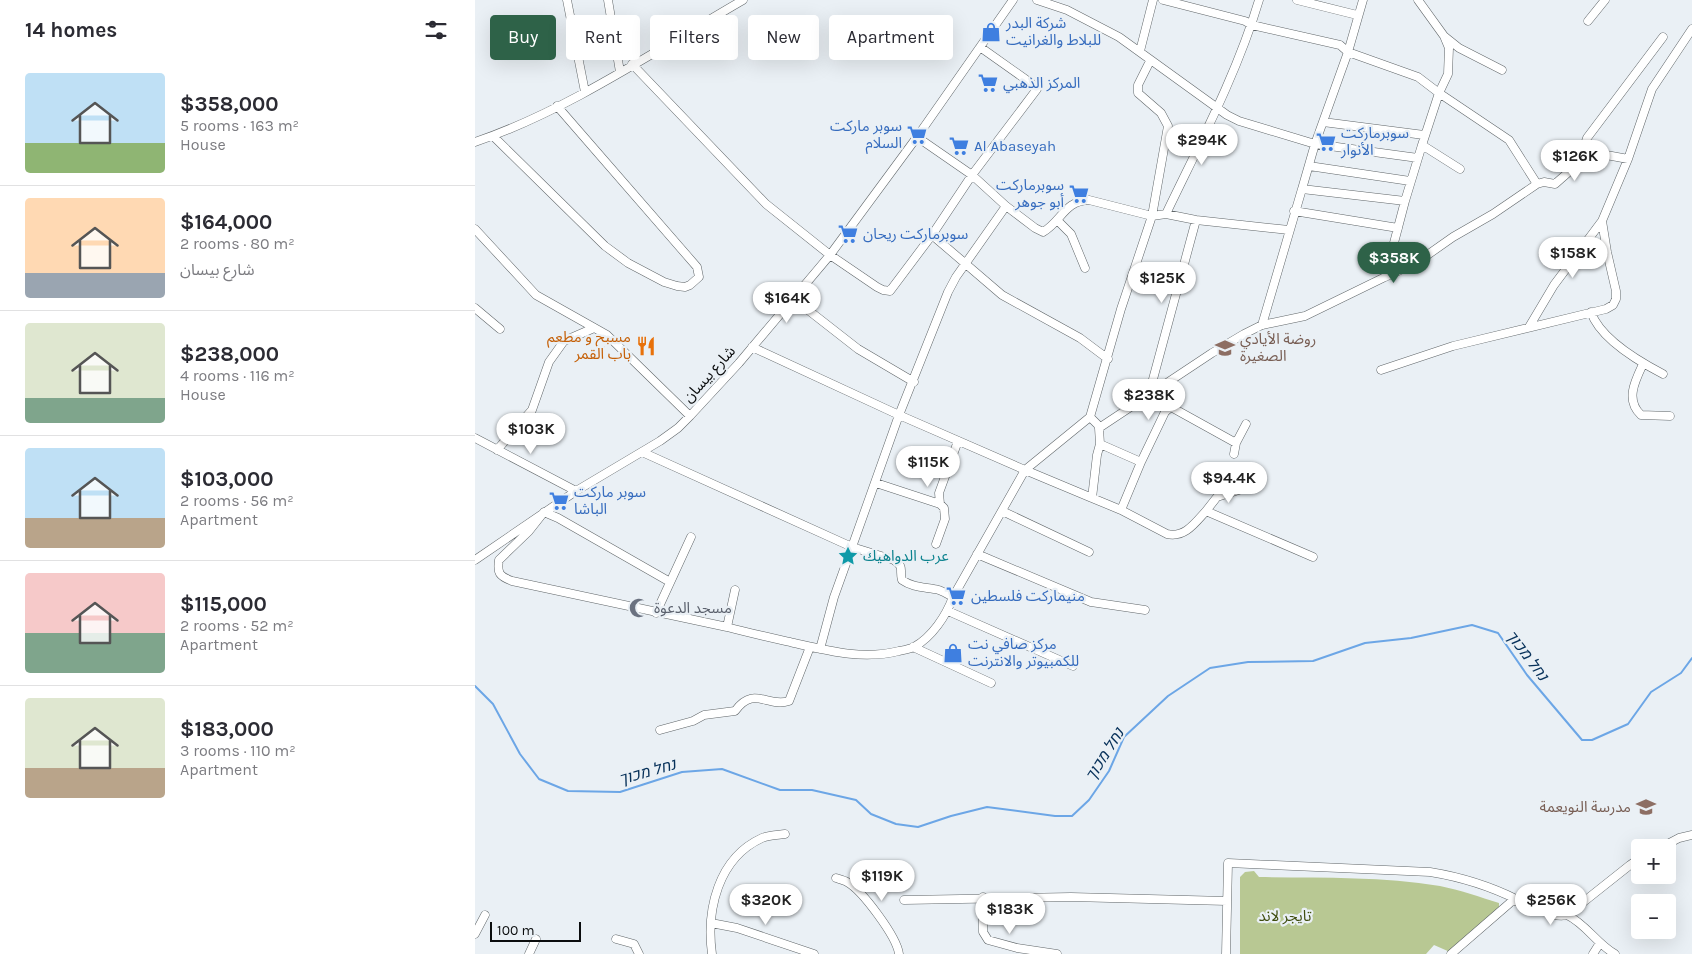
<!DOCTYPE html>
<html lang="en">
<head>
<meta charset="utf-8">
<style>
	:root { --surface:#fff; --page:#f2f2f3; --text:#2b2b33; --muted:#7c7c81; --line:#e1e1e2; --accent:#2e6248 }
	body { margin:0; font-family:Karla,"Noto Sans Arabic",Heebo,sans-serif; background:var(--page); color:var(--text); height:100vh; display:flex; flex-direction:column; font-size:19px; white-space:nowrap }
	* { box-sizing:border-box; margin:0 }
	p { font-size:16px; color:var(--muted) }
	.icon { flex:none; width:28px; height:28px; fill:none; stroke:currentColor; stroke-width:2; stroke-linecap:round; stroke-linejoin:round }
	.map { position:relative; flex:1; overflow:hidden }
	.side { display:flex; flex-direction:column; background:var(--surface); width:475px }
	.side>* { flex:none }
	.guide { position:absolute; left:15px; top:15px; width:475px; height:45px; display:flex; gap:10px }
	.tools { position:absolute; left:1156px; top:839px; display:grid; gap:10px }
	.tools a { display:grid; place-items:center; width:45px; height:45px; border-radius:5px; background:var(--surface); box-shadow:0 5px 20px #0002; font-size:25px }
	.scale { position:absolute; left:15px; bottom:12px; width:91px; box-sizing:border-box; padding-left:5px; border:2px solid #0b0d0e; border-top:0; font-size:14px; line-height:18px; white-space:nowrap; color:#0b0d0e; -webkit-text-stroke:4px #eaf0f5; paint-order:stroke }
	.price { position:absolute; translate:-50% -42px; padding:0 11px; border-radius:18px; background:#fff; color:#222; font-size:16px; line-height:32px; filter:drop-shadow(0 1px 2px #0008) }
	.price::after { content:''; position:absolute; left:50%; top:30px; width:15px; height:11px; margin-left:-8px; background:inherit; clip-path:polygon(0 0,100% 0,50% 100%) }
	.price.selected { background:var(--accent); color:#fff }
	ul { padding:0; list-style:none }
	li { display:flex; align-items:center; gap:15px; height:125px; padding:0 25px }
	li+li { border-top:1px solid var(--line) }
	li span { display:grid; place-items:center; flex:none; width:140px; height:100px; border-radius:5px; color:#555 }
	li>.icon { margin-inline-start:auto }
	span .icon { width:60px; height:60px; fill:#fffc; stroke-width:1 }
	li b { font-size:21px }
	h2 { display:flex; justify-content:space-between; align-items:center; height:60px; padding:0 25px; font-size:21px }
	.tag { padding:0 18px; border-radius:5px; background:var(--surface); box-shadow:0 5px 20px #0002; font-size:18px; line-height:45px }
	.tag.selected { background:var(--accent); color:#fff }
	main { display:flex; flex:1; min-height:0 }
	.map>svg:first-child { display:block }
	.green { fill:#b8c893 }
	.lines { fill:none; stroke-linecap:round; stroke-linejoin:round }
	.stream { stroke:#6ca6e6; stroke-width:2 }
	.minor-casing { stroke:#606669; stroke-width:9 }
	.minor { stroke:#fff; stroke-width:8 }
	.labels { text-anchor:middle; stroke-width:4.5; stroke-linejoin:round; paint-order:stroke }
	.shop-label { font-size:15px; fill:#366cbe; stroke:#eaf0f5; text-anchor:start }
	.food-label { font-size:15px; fill:#c56008; stroke:#eaf0f5; text-anchor:end }
	.education-label { font-size:15px; fill:#785e54; stroke:#eaf0f5; text-anchor:start }
	.street-label { font-size:15px; fill:#0b0d0e; stroke:#eaf0f5 }
	.culture-label { font-size:15px; fill:#0d838f; stroke:#eaf0f5; text-anchor:start }
	.worship-label { font-size:15px; fill:#5b616d; stroke:#eaf0f5; text-anchor:start }
	.park-label { font-size:15px; fill:#3f4d0f; stroke:#eaf0f5 }
	.water-label { font-size:16px; font-style:italic; fill:#063059; stroke:#eaf0f5 }
</style>
</head>
<body>
<main>
<section class="side">
<h2>14 homes<svg class="icon" aria-label="filters" viewBox="0 0 24 24"><path d="M4 7h16M4 17h16"/><circle cx="9" cy="7" r="2"/><circle cx="15" cy="17" r="2"/></svg></h2>
<ul>
<li><span style="background:linear-gradient(#bfe0f5 70%,#8fb573 0)"><svg class="icon" aria-label="home" viewBox="0 0 24 24"><path d="M3 11l9-7 9 7M6 9v11h12V9"/></svg></span><div><b>$358,000</b><p>5 rooms · 163 m²</p><p>House</p></div></li>
<li><span style="background:linear-gradient(#ffd9b3 75%,#9aa5b1 0)"><svg class="icon" aria-label="home" viewBox="0 0 24 24"><path d="M3 11l9-7 9 7M6 9v11h12V9"/></svg></span><div><b>$164,000</b><p>2 rooms · 80 m²</p><p>شارع بيسان</p></div></li>
<li><span style="background:linear-gradient(#dfe7d0 75%,#7fa58c 0)"><svg class="icon" aria-label="home" viewBox="0 0 24 24"><path d="M3 11l9-7 9 7M6 9v11h12V9"/></svg></span><div><b>$238,000</b><p>4 rooms · 116 m²</p><p>House</p></div></li>
<li><span style="background:linear-gradient(#bfe0f5 70%,#b9a48a 0)"><svg class="icon" aria-label="home" viewBox="0 0 24 24"><path d="M3 11l9-7 9 7M6 9v11h12V9"/></svg></span><div><b>$103,000</b><p>2 rooms · 56 m²</p><p>Apartment</p></div></li>
<li><span style="background:linear-gradient(#f6c9c9 60%,#7fa58c 0)"><svg class="icon" aria-label="home" viewBox="0 0 24 24"><path d="M3 11l9-7 9 7M6 9v11h12V9"/></svg></span><div><b>$115,000</b><p>2 rooms · 52 m²</p><p>Apartment</p></div></li>
<li><span style="background:linear-gradient(#dfe7d0 70%,#b9a48a 0)"><svg class="icon" aria-label="home" viewBox="0 0 24 24"><path d="M3 11l9-7 9 7M6 9v11h12V9"/></svg></span><div><b>$183,000</b><p>3 rooms · 110 m²</p><p>Apartment</p></div></li>
</ul>
</section>
<div class="map">
<svg width="1217" height="954" viewBox="0 0 1217 954">
	<rect width="100%" height="100%" fill="#eaf0f5"/>
	<path class="green" d="M779,871L784,877C844,878 905,876 965,886C985,890 1005,897 1024,903V908L975,952L959,945L951,954H765V877L770,872Z"/>
	<g class="lines">
		<path class="stream" d="M0,686L18,704L45,754L64,779L93,791L145,792L207,772L247,769L305,790H337L381,800L396,814L421,824L443,827L476,816L512,807L580,816H597L614,800L634,771L649,737L693,696L735,668L773,662L838,661L890,643L936,638L997,625L1023,633L1052,675L1107,740H1117L1153,724L1176,692L1206,673L1217,658"/>
		<defs>
			<path id="minor" d="M92,0L110,92
				M133,0L145,72
				M562,0L592,10L644,37L752,115L764,121L840,144L873,52L888,0
				M688,0L770,21L777,25L865,45L873,52L943,77L964,93L1034,140L1062,184
				M822,0L882,15
				M943,0L969,36L984,48L1027,70
				M1113,21L1130,0
				M969,36L974,48L973,74L964,93L947,145L985,169
				M505,47L560,86L562,89L497,175L457,235L527,295L605,338L633,359
				M665,51L678,0
				M675,61L663,85V93L686,113L693,126L677,216L691,214L721,220L814,230
				M157,64L291,204L355,255L402,287L408,290L415,291L457,235
				M848,122L949,135
				M18,136L130,246L153,263L189,282L202,286L210,287L215,285L224,277L222,267L82,106
				M442,137L497,175L531,206
				M0,142C92,111 183,49 268,0
				M1110,157C1108,150 1109,145 1112,138L1188,37
				M834,166L935,181
				M930,201L827,189L840,144L943,158
				M819,211L923,228
				M691,214C724,145 762,74 784,0
				M582,220L596,234L610,268
				M0,229L61,295L132,335L215,416
				M910,277L941,263L978,237L1018,214L1062,184L1069,182L1080,184L1113,155L1126,154L1153,159L1177,89L1217,29
				M319,299L383,349L439,382
				M0,308L25,329
				M1116,312C1125,339 1165,362 1188,374
				M787,325L827,189
				M1054,327L1079,285L1127,221
				M277,347L424,415L377,547L419,560C430,568 424,569 427,580C437,587 447,587 459,589C465,589 472,594 478,597
				M1168,364C1160,381 1150,400 1166,415L1195,416
				M906,370L978,346L1131,309L1138,305L1141,299V291L1132,252L1127,221L1153,159
				M674,394L721,220
				M696,407L761,443
				M615,417L550,470L617,498
				M624,428L625,444L622,455L617,498L646,510L692,534C710,538 720,523 731,511L838,557
				M0,438L101,491
				M625,444L666,462L646,510
				M22,450L57,410L74,362L89,341L119,328
				M167,452L377,547L359,597L345,649
				M759,454L761,443L771,424
				M666,462L690,412L696,407L693,383
				M401,483L465,504
				M527,511L614,552
				M731,511L742,497L770,488
				M461,544L470,519L469,508L465,504L464,493L483,441
				M502,554L616,602L670,610
				M0,560L101,491L185,441L203,428L215,416L264,363L355,255L442,137L538,0
				M195,582L83,518L69,512L54,531L24,560C22,573 24,576 37,581L252,627
				M260,590L252,627C274,633 297,638 319,643C354,651 388,660 424,651C429,650 435,649 439,647C457,637 471,616 478,597L550,470L424,415L473,292L481,277L531,206L560,228L568,232C587,221 589,201 614,200L677,216L646,309L615,417L623,425L624,428L737,353L769,334L787,325L830,316L910,277L930,201L947,145
				M473,611L598,666
				M181,613L216,537
				M438,647L516,683
				M185,730L218,721L229,715L260,711C279,685 292,708 314,701L335,647
				M1185,848L1204,838L1217,835
				M361,878C364,879 369,880 372,882C387,890 422,937 424,954
				M508,897V932L513,940L542,948L582,954
				M429,900L596,897L752,901
				M1092,915C1111,924 1122,944 1140,954
				M236,923L262,928L339,954
				M0,934L10,915
				M141,939L159,944L164,954
				M54,954L61,939
				M237,954C231,910 243,858 287,838C294,835 303,835 310,834
				M751,954L753,863L955,872C986,877 1015,886 1043,900
				M976,954L1036,902C1057,896 1072,920 1092,915L1155,865L1165,858
				M1118,954L1125,943"/>
		</defs>
		<use href="#minor" class="minor-casing"/>
		<use href="#minor" class="minor"/>
	</g>
	<defs>
		<symbol id="shop-bare" viewBox="-9 -9 18 18"><path d="M-5-2.5h2.3a2.7 3.5 0 0 1 5.4 0H5L5.5 6h-11ZM-1.5-2.5h3a1.5 2.3 0 0 0-3 0Z" fill="#3f7fe0" stroke="#eaf0f5" stroke-width="2.5" paint-order="stroke"/></symbol>
		<symbol id="supermarket-bare" viewBox="-9 -9 18 18"><path d="M-6-5.5h2.5l.6 2H6L4.5 2H-2.5L-4.4-4H-6ZM-1.5 3.2a1.3 1.3 0 1 0 .1 0ZM3 3.2a1.3 1.3 0 1 0 .1 0Z" fill="#3f7fe0" stroke="#eaf0f5" stroke-width="2.5" paint-order="stroke"/></symbol>
		<symbol id="restaurant-bare" viewBox="-9 -9 18 18"><path d="M-5-6h1v4h1v-4h1v4h1v-4h1v5L-1.5 .5V6h-2V.5L-5-1ZM5-6V6H3V1.5H1.5Q1.5-4 5-6Z" fill="#e8710a" stroke="#eaf0f5" stroke-width="2.5" paint-order="stroke"/></symbol>
		<symbol id="school-bare" viewBox="-9 -9 18 18"><path d="M0-5L7-2L0 1L-7-2ZM-4 1L0 2.5L4 1V4Q0 6-4 4Z" fill="#8d6e63" stroke="#eaf0f5" stroke-width="2.5" paint-order="stroke"/></symbol>
		<symbol id="sight-bare" viewBox="-9 -9 18 18"><path d="M0-6L1.8-2.2L6-1.7L2.9 1.2L3.7 5.4L0 3.3L-3.7 5.4L-2.9 1.2L-6-1.7L-1.8-2.2Z" fill="#0f9aa8" stroke="#eaf0f5" stroke-width="2.5" paint-order="stroke"/></symbol>
		<symbol id="mosque-bare" viewBox="-9 -9 18 18"><path d="M3.5-4.9A6 6 0 1 0 3.5 4.9A5 5 0 1 1 3.5-4.9Z" fill="#6b7280" stroke="#eaf0f5" stroke-width="2.5" paint-order="stroke"/></symbol>
	</defs>
	<g fill-rule="evenodd">
		<use href="#shop-bare" x="502" y="18" width="28" height="28"/>
		<use href="#supermarket-bare" x="499" y="69" width="28" height="28"/>
		<use href="#supermarket-bare" x="428" y="121" width="28" height="28"/>
		<use href="#supermarket-bare" x="837" y="128" width="28" height="28"/>
		<use href="#supermarket-bare" x="470" y="132" width="28" height="28"/>
		<use href="#supermarket-bare" x="590" y="180" width="28" height="28"/>
		<use href="#supermarket-bare" x="359" y="220" width="28" height="28"/>
		<use href="#restaurant-bare" x="157" y="332" width="28" height="28"/>
		<use href="#school-bare" x="736" y="334" width="28" height="28"/>
		<use href="#supermarket-bare" x="70" y="487" width="28" height="28"/>
		<use href="#sight-bare" x="359" y="542" width="28" height="28"/>
		<use href="#supermarket-bare" x="467" y="582" width="28" height="28"/>
		<use href="#mosque-bare" x="150" y="594" width="28" height="28"/>
		<use href="#shop-bare" x="464" y="639" width="28" height="28"/>
		<use href="#school-bare" x="1157" y="793" width="28" height="28"/>
	</g>
	<g class="labels">
		<g class="shop-label">
			<text x="531" y="28">شركة البدر<tspan x="531" dy="17">للبلاط والغرانيت</tspan></text>
			<text x="528" y="88">المركز الذهبي</text>
			<text x="427" y="131" text-anchor="end">سوبر ماركت<tspan x="427" dy="17">السلام</tspan></text>
			<text x="866" y="138">سوبرماركت<tspan x="866" dy="17">الأنوار</tspan></text>
			<text x="499" y="151">Al Abaseyah</text>
			<text x="589" y="190" text-anchor="end">سوبرماركت<tspan x="589" dy="17">أبو جوهر</tspan></text>
			<text x="388" y="239">سوبرماركت ريحان</text>
			<text x="99" y="497">سوبر ماركت<tspan x="99" dy="17">الباشا</tspan></text>
			<text x="496" y="601">منيماركت فلسطين</text>
			<text x="493" y="649">مركز صافي نت<tspan x="493" dy="17">للكمبيوتر والانترنت</tspan></text>
		</g>
		<g class="food-label">
			<text x="156" y="342">مسبح و مطعم<tspan x="156" dy="17">باب القمر</tspan></text>
		</g>
		<g class="education-label">
			<text x="765" y="344">روضة الأيادي<tspan x="765" dy="17">الصغيرة</tspan></text>
			<text x="1156" y="812" text-anchor="end">مدرسة النويعمة</text>
		</g>
		<g class="street-label">
			<text transform="translate(234 374) rotate(-48)" y="5">شارع بيسان</text>
		</g>
		<g class="culture-label">
			<text x="388" y="561">عرب الدواهيك</text>
		</g>
		<g class="worship-label">
			<text x="179" y="613">مسجد الدعوة</text>
		</g>
		<g class="park-label">
			<text x="810" y="921">تايجر لاند</text>
		</g>
		<g class="water-label">
			<text transform="translate(1053 655) rotate(53)" y="6">נחל מכוך</text>
			<text transform="translate(629 754) rotate(-58)" y="6">נחל מכוך</text>
			<text transform="translate(172 771) rotate(-16)" y="6">נחל מכוך</text>
		</g>
	</g>
</svg>
<div class="tools">
<a>+</a>
<a>−</a>
</div>
<div class="scale">100 m</div>
<b class="price" style="left:727px;top:166px">$294K</b>
<b class="price" style="left:1100px;top:182px">$126K</b>
<b class="price" style="left:1098px;top:279px">$158K</b>
<b class="price selected" style="left:919px;top:284px">$358K</b>
<b class="price" style="left:687px;top:304px">$125K</b>
<b class="price" style="left:312px;top:324px">$164K</b>
<b class="price" style="left:674px;top:421px">$238K</b>
<b class="price" style="left:56px;top:455px">$103K</b>
<b class="price" style="left:453px;top:488px">$115K</b>
<b class="price" style="left:754px;top:504px">$94.4K</b>
<b class="price" style="left:407px;top:902px">$119K</b>
<b class="price" style="left:291px;top:926px">$320K</b>
<b class="price" style="left:1076px;top:926px">$256K</b>
<b class="price" style="left:535px;top:935px">$183K</b>
<div class="guide">
<a class="tag selected">Buy</a>
<a class="tag">Rent</a>
<a class="tag">Filters</a>
<a class="tag">New</a>
<a class="tag">Apartment</a>
</div>
</div>
</main>
</body>
</html>
